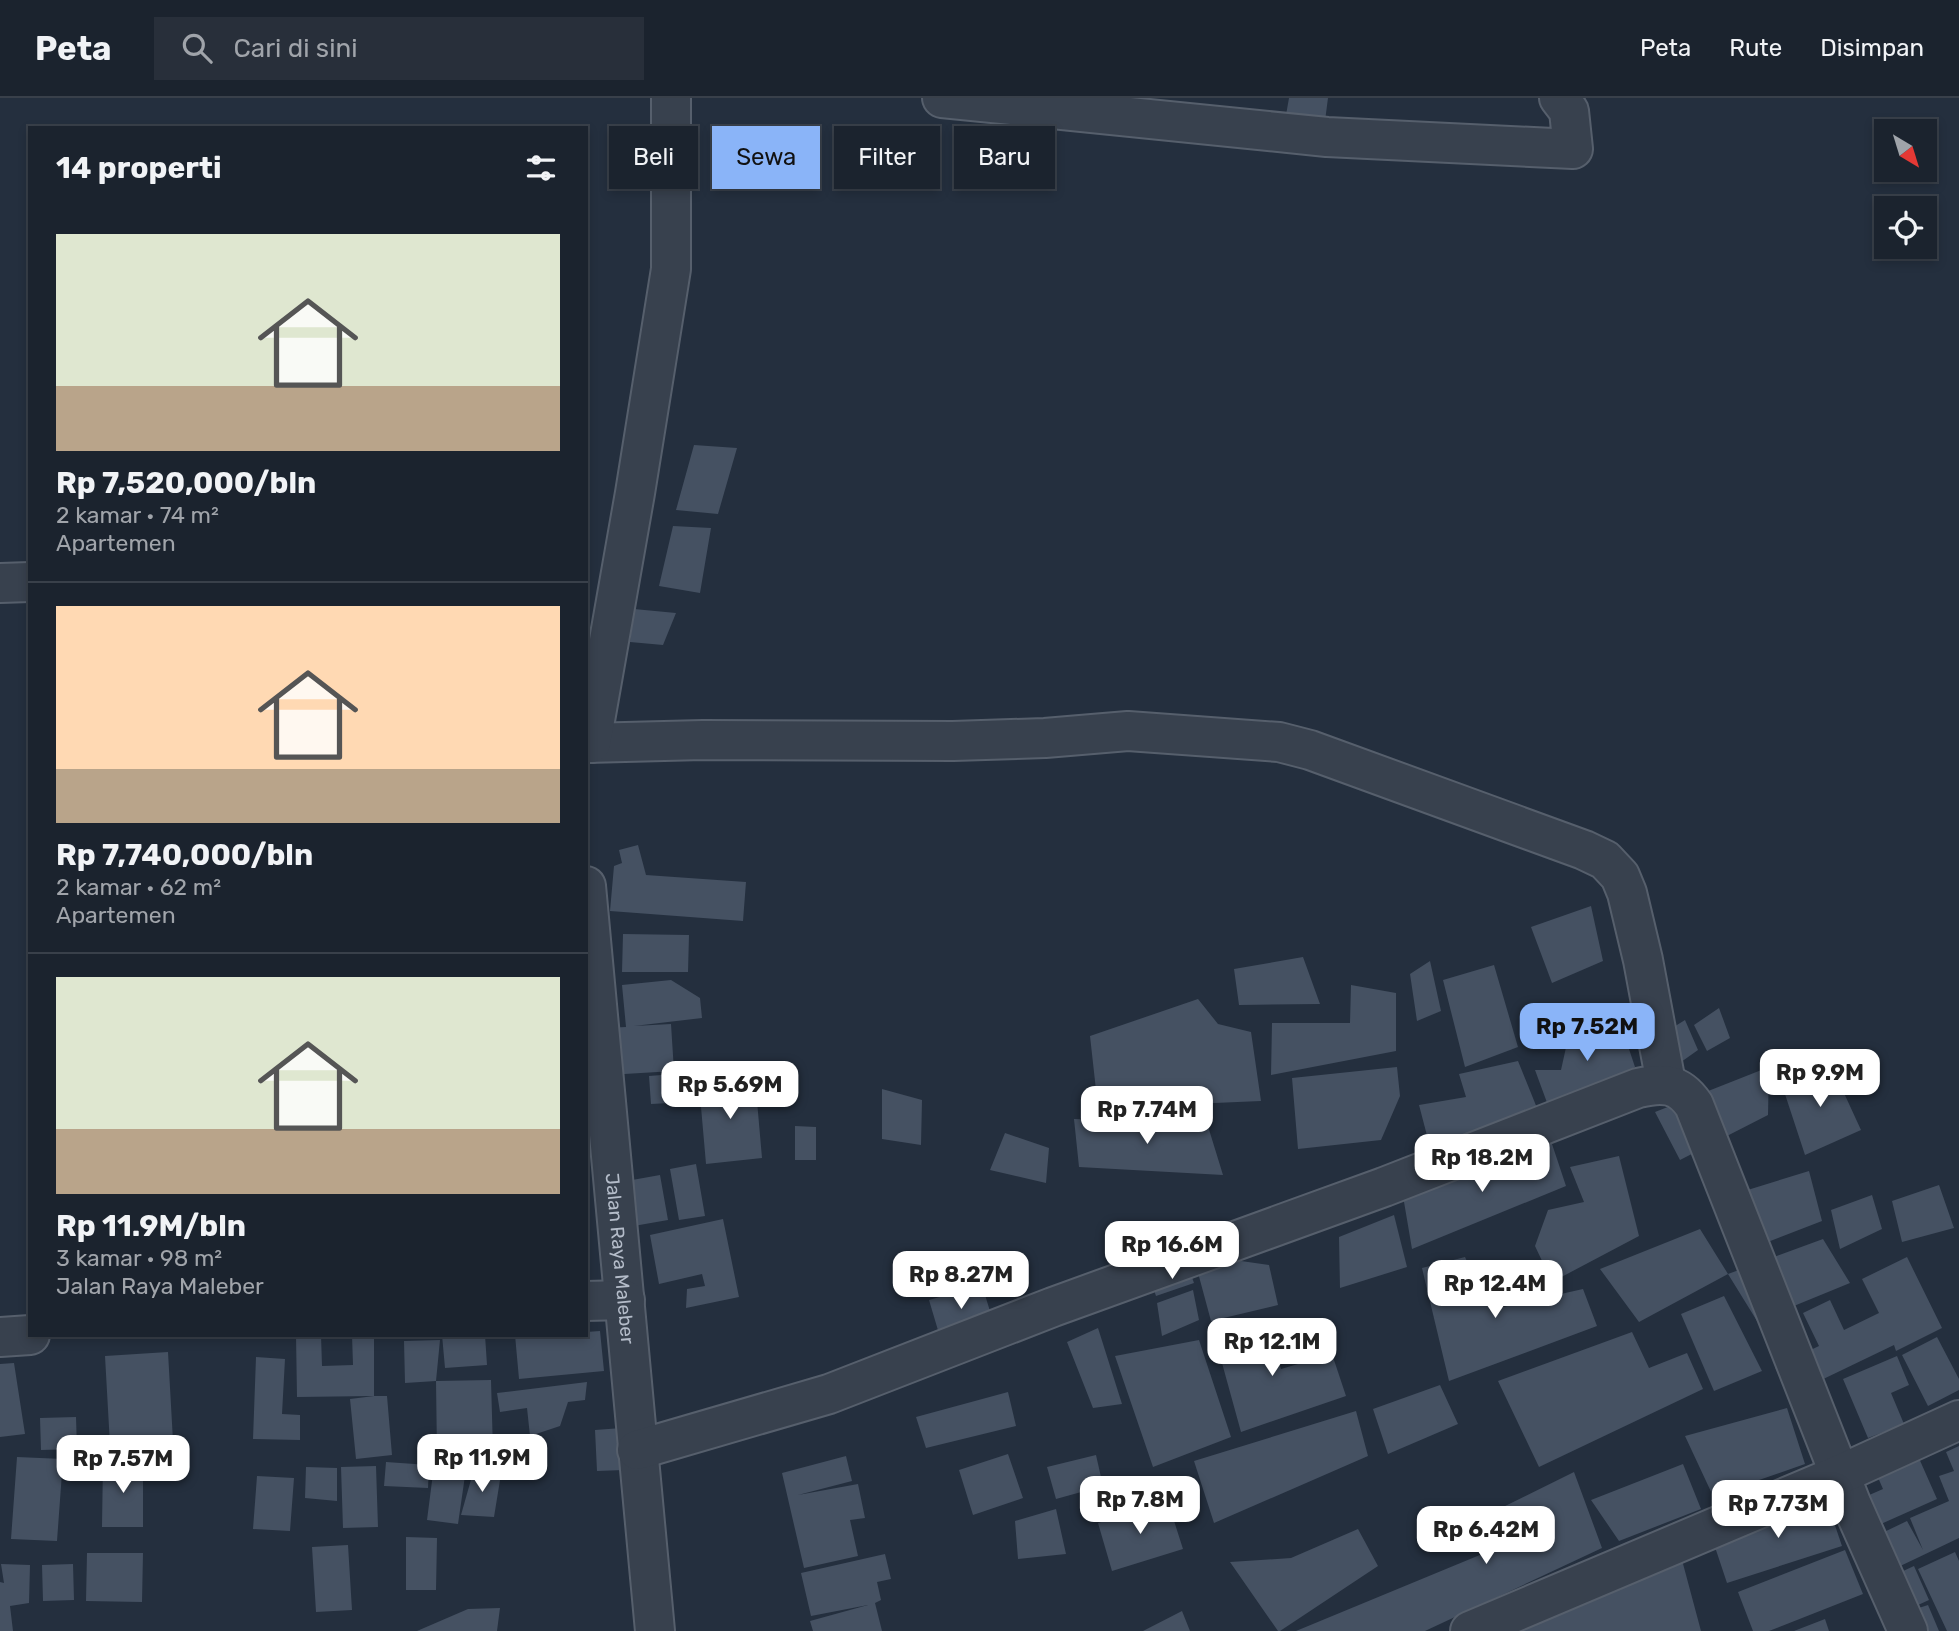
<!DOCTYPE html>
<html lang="id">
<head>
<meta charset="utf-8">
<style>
	:root { --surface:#1b232e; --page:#282f3a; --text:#f1f3f6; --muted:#a0a4aa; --line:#39404a; --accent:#8ab4f8 }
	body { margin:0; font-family:Rubik,sans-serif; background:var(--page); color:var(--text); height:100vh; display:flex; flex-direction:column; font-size:26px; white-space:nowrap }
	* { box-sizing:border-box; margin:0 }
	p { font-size:23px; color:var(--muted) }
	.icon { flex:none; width:38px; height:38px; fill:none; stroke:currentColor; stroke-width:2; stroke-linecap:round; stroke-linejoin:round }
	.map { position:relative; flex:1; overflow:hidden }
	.side { position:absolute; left:28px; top:28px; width:560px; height:1211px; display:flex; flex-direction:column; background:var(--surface); border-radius:0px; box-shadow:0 4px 10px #0003,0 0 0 2px var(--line) }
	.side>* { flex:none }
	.guide { position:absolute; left:609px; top:28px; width:665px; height:63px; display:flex; gap:14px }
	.needle { width:46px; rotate:142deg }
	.buttons { position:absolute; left:1874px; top:21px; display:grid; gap:14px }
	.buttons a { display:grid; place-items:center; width:63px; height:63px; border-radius:0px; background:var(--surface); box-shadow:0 4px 10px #0003,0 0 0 2px var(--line); font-size:35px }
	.price { position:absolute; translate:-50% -60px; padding:0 16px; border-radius:14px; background:#fff; color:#222; font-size:23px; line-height:46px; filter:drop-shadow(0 2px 4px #0008) }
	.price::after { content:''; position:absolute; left:50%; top:42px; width:21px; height:16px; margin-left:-10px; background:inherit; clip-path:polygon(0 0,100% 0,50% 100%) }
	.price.current { background:var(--accent); color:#111 }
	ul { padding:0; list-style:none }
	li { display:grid; align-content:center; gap:14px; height:371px; padding:0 28px }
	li+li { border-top:2px solid var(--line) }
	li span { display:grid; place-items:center; height:217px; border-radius:0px; color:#555 }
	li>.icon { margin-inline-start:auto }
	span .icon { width:126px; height:126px; fill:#fffc; stroke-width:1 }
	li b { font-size:30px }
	h2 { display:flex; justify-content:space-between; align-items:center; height:84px; padding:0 28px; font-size:30px }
	.pill { padding:0 24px; border-radius:0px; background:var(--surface); box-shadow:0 4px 10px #0003,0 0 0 2px var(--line); font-size:24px; line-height:63px }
	.pill.current { background:var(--accent); color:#111 }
	header { display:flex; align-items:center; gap:42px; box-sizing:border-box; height:98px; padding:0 35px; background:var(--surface); border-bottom:2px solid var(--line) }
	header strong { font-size:33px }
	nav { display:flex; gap:38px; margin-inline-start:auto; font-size:24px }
	.search { width:490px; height:63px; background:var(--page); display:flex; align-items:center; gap:18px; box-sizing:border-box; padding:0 24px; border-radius:0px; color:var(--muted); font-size:26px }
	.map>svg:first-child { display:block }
	.building { fill:#455162 }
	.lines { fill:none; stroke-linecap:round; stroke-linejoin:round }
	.minor-casing { stroke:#565f6c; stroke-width:42 }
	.minor { stroke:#38414e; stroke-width:38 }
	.labels { text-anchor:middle; stroke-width:5; stroke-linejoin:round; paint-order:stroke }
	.street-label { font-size:19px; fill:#b4bcc9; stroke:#1d2633 }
</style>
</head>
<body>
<header>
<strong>Peta</strong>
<div class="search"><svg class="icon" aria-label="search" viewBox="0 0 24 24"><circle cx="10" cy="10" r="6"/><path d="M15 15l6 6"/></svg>Cari di sini</div>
<nav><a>Peta</a><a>Rute</a><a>Disimpan</a></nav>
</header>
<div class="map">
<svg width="1959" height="1533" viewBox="0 0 1959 1533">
	<rect width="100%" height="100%" fill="#242f3e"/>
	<path class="building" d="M1289,0H1328L1325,23L1286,17Z
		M694,347L737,350L718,416L676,412Z
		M673,428L711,430L700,495L659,488Z
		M634,511L676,515L663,547L630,544Z
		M638,747L646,777L746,784L743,823L610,813L614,768L622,765L619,752Z
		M1591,808L1603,863L1552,885L1531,829Z
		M623,836L689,837L688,874H622Z
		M1303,859L1320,906L1239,907L1234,871Z
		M1430,863L1441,913L1417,923L1410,876Z
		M1494,867L1518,949L1465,969L1443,882Z
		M671,882L700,900L702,920L634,928L671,926L674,973L608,977L605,930L626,929L622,887Z
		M1351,887L1396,895V953L1271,977L1272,925H1350Z
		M1198,901L1218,926L1251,934L1261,1003L1098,1010L1090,938Z
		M1719,910L1730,940L1707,953L1694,927Z
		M1685,922L1698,952L1674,969L1664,935Z
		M1620,924L1635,969L1549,1010L1535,972H1561L1569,936Z
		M1518,963L1537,1010L1430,1049L1419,1007L1466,999L1459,976Z
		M1397,969L1400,998L1381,1042L1298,1051L1292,980Z
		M1769,969L1768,1017L1680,1062L1655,1014Z
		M1832,969L1861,1032L1805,1057L1781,984Z
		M687,975L689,1004L651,1006L649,978Z
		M755,980L762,1060L706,1066L699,986Z
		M882,991L922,1002L921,1047L882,1041Z
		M1074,1021L1207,1025L1223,1077L1079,1069Z
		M795,1028L816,1029V1062H795Z
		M1005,1035L1049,1050L1046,1085L990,1072Z
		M1551,1043L1566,1088L1412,1151L1403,1098Z
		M1619,1058L1639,1138L1552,1184L1535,1148L1548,1112L1584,1104L1570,1069Z
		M696,1066L705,1118L679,1122L670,1071Z
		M1809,1073L1822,1123L1737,1156L1712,1103Z
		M660,1077L668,1122L628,1129L621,1084Z
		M1939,1087L1954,1130L1902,1144L1892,1103Z
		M1872,1097L1882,1131L1840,1151L1831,1112Z
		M1394,1117L1407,1169L1340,1190L1339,1139Z
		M723,1121L739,1199L686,1210L687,1191L705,1188L702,1176L659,1186L650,1137Z
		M1185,1124L1193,1148L1121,1171L1116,1148Z
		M1700,1131L1728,1176L1823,1141L1850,1185L1757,1223L1728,1176L1639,1224L1600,1171Z
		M1465,1159L1490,1212L1583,1191L1597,1228L1449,1283L1422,1170Z
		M1907,1159L1942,1230L1896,1253L1894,1247L1788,1298L1775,1269L1819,1248L1803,1215L1830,1202L1844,1232L1879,1215L1862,1181Z
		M1234,1162L1269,1167L1278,1207L1211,1223L1197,1171Z
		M1188,1168L1194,1185L1156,1198L1150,1180Z
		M982,1187L993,1223L940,1239L929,1202Z
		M1193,1192L1199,1222L1162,1238L1157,1205Z
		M1724,1198L1762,1273L1714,1293L1681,1216Z
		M1267,1225L1281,1271L1332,1256L1346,1298L1241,1334L1214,1236Z
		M1098,1230L1122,1306L1093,1310L1067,1244Z
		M600,1233L604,1273L519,1281L515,1237H586V1234Z
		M1632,1234L1649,1270L1687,1255L1703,1291L1539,1369L1498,1283Z
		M296,1237H321L322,1268L353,1267L352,1237H374V1298L297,1299Z
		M442,1237H485L487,1267L445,1270Z
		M1937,1239L1959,1281V1292L1928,1308L1902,1257Z
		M440,1242L436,1283L491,1282L493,1353L437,1356L436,1283L405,1285L404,1243Z
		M1199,1242L1231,1339L1153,1369L1115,1258Z
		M168,1254L173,1343L110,1347L105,1258Z
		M1897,1258L1909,1287L1891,1295L1904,1326L1868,1340L1843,1281Z
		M256,1259L285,1261L282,1316L300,1317V1342L253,1341Z
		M14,1265L25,1336L0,1339V1266Z
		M587,1284L585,1302L568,1304L560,1328L530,1338L527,1310L500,1314L497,1295Z
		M1440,1287L1458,1326L1388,1356L1373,1311Z
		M1008,1294L1016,1328L926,1350L916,1319Z
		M374,1298H387L392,1357L356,1361L350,1301Z
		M1787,1310L1805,1366L1713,1398L1685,1338Z
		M1356,1313L1368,1358L1214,1425L1194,1363Z
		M76,1319L77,1351L41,1352L40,1320Z
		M622,1330L624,1372L597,1373L595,1332Z
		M1959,1348V1440L1873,1481L1857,1447L1907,1423L1923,1452L1910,1420L1949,1403L1939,1378L1954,1373L1946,1354Z
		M1914,1349L1937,1401L1863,1434L1851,1405L1883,1391L1873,1368Z
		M1008,1356L1023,1400L973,1417L959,1372Z
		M1096,1357L1103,1388L1056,1401L1047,1369Z
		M846,1358L852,1383L798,1397L858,1386L865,1420L850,1422L858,1458L804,1470L782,1375Z
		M17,1359L63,1361L57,1443L11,1441Z
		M435,1360L467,1364L458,1426L427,1422Z
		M103,1364H143V1429H102Z
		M386,1364L429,1367L428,1390L384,1388Z
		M1683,1366L1701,1411L1619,1443L1591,1402Z
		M376,1368L378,1429L343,1430L341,1369Z
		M306,1369L337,1370V1403L305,1400Z
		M474,1371L501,1376L494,1419L461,1417Z
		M1574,1374L1602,1450L1425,1533H1296L1504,1447L1499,1411Z
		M257,1378L294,1380L290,1433L253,1431Z
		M1825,1398L1842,1448L1727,1485L1712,1440Z
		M1168,1404L1183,1451L1112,1473L1098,1425Z
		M1056,1411L1066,1456L1018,1461L1015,1423Z
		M1358,1431L1378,1468L1280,1533H1278L1230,1464L1291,1460Z
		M406,1439L437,1440L436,1492H406Z
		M348,1447L352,1512L316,1514L312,1449Z
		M1845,1452L1863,1496L1769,1533H1753L1738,1494Z
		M1955,1454L1959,1463V1533H1947L1918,1471Z
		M87,1455H143L142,1504L86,1503Z
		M885,1456L891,1481L877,1484L881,1502L875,1505L882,1533H813L810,1523L868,1507L811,1518L801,1475Z
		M1682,1462L1701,1533H1520Z
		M1,1466L30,1467L29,1505L10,1508L13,1533H0V1484L4,1485Z
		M73,1466L74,1502L43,1503L42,1467Z
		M1914,1468L1929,1502L1894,1518L1928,1507L1939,1533H1893L1875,1486Z
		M500,1510L497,1533H417L468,1511Z
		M1182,1513L1190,1533H1143Z
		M1825,1521L1829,1533H1794Z"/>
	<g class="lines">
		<defs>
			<g id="minor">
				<path d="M942,0L1327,39L1573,51L1569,13L1559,0"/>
				<path d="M0,485L30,484"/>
				<path d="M586,645L703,642L953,643L1045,640L1128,633L1279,644L1310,652L1584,752L1605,762L1620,778L1627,795L1643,862L1666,985"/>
				<path d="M591,645L635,395L671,171V0"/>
				<path id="s1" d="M586,788L655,1533"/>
				<path d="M586,1203L625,1202"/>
				<path d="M0,1239L30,1237"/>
				<path d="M637,1352L829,1296L1053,1209L1384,1089L1638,990C1663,984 1679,985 1694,1007L1851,1405L1908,1533"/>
				<path d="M1470,1533L1841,1376L1959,1322"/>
			</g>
		</defs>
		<use href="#minor" class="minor-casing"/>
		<use href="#minor" class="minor"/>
	</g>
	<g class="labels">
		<g class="street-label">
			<text dy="7" stroke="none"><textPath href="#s1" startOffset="374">Jalan Raya Maleber</textPath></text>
		</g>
	</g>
</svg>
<div class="buttons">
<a><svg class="needle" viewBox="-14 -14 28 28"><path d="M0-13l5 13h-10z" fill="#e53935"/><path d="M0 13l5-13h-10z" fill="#a0a4aa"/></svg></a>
<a><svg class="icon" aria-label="locate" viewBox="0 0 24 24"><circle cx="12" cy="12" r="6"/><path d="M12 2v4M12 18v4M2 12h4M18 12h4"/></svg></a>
</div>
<b class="price current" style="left:1587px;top:965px">Rp 7.52M</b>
<b class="price" style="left:1820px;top:1011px">Rp 9.9M</b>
<b class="price" style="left:730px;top:1023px">Rp 5.69M</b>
<b class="price" style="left:1147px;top:1048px">Rp 7.74M</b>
<b class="price" style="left:1482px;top:1096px">Rp 18.2M</b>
<b class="price" style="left:1172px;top:1183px">Rp 16.6M</b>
<b class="price" style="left:961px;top:1213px">Rp 8.27M</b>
<b class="price" style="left:1495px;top:1222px">Rp 12.4M</b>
<b class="price" style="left:1272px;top:1280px">Rp 12.1M</b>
<b class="price" style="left:482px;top:1396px">Rp 11.9M</b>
<b class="price" style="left:123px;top:1397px">Rp 7.57M</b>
<b class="price" style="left:1140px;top:1438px">Rp 7.8M</b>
<b class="price" style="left:1778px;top:1442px">Rp 7.73M</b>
<b class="price" style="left:1486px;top:1468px">Rp 6.42M</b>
<div class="guide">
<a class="pill">Beli</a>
<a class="pill current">Sewa</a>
<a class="pill">Filter</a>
<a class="pill">Baru</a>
</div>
<section class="side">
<h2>14 properti<svg class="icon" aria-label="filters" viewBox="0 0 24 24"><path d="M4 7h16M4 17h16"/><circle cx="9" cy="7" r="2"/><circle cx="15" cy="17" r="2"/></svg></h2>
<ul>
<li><span style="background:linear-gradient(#dfe7d0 70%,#b9a48a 0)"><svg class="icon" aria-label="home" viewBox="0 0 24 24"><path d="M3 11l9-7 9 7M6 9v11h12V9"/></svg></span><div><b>Rp 7,520,000/bln</b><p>2 kamar · 74 m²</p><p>Apartemen</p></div></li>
<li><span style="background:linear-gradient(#ffd9b3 75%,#b9a48a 0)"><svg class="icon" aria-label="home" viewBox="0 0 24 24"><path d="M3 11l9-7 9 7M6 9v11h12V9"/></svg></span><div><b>Rp 7,740,000/bln</b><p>2 kamar · 62 m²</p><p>Apartemen</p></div></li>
<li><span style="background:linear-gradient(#dfe7d0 70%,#b9a48a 0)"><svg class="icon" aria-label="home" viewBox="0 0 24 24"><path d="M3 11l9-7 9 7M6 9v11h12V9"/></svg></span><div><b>Rp 11.9M/bln</b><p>3 kamar · 98 m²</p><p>Jalan Raya Maleber</p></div></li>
</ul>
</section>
</div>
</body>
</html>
